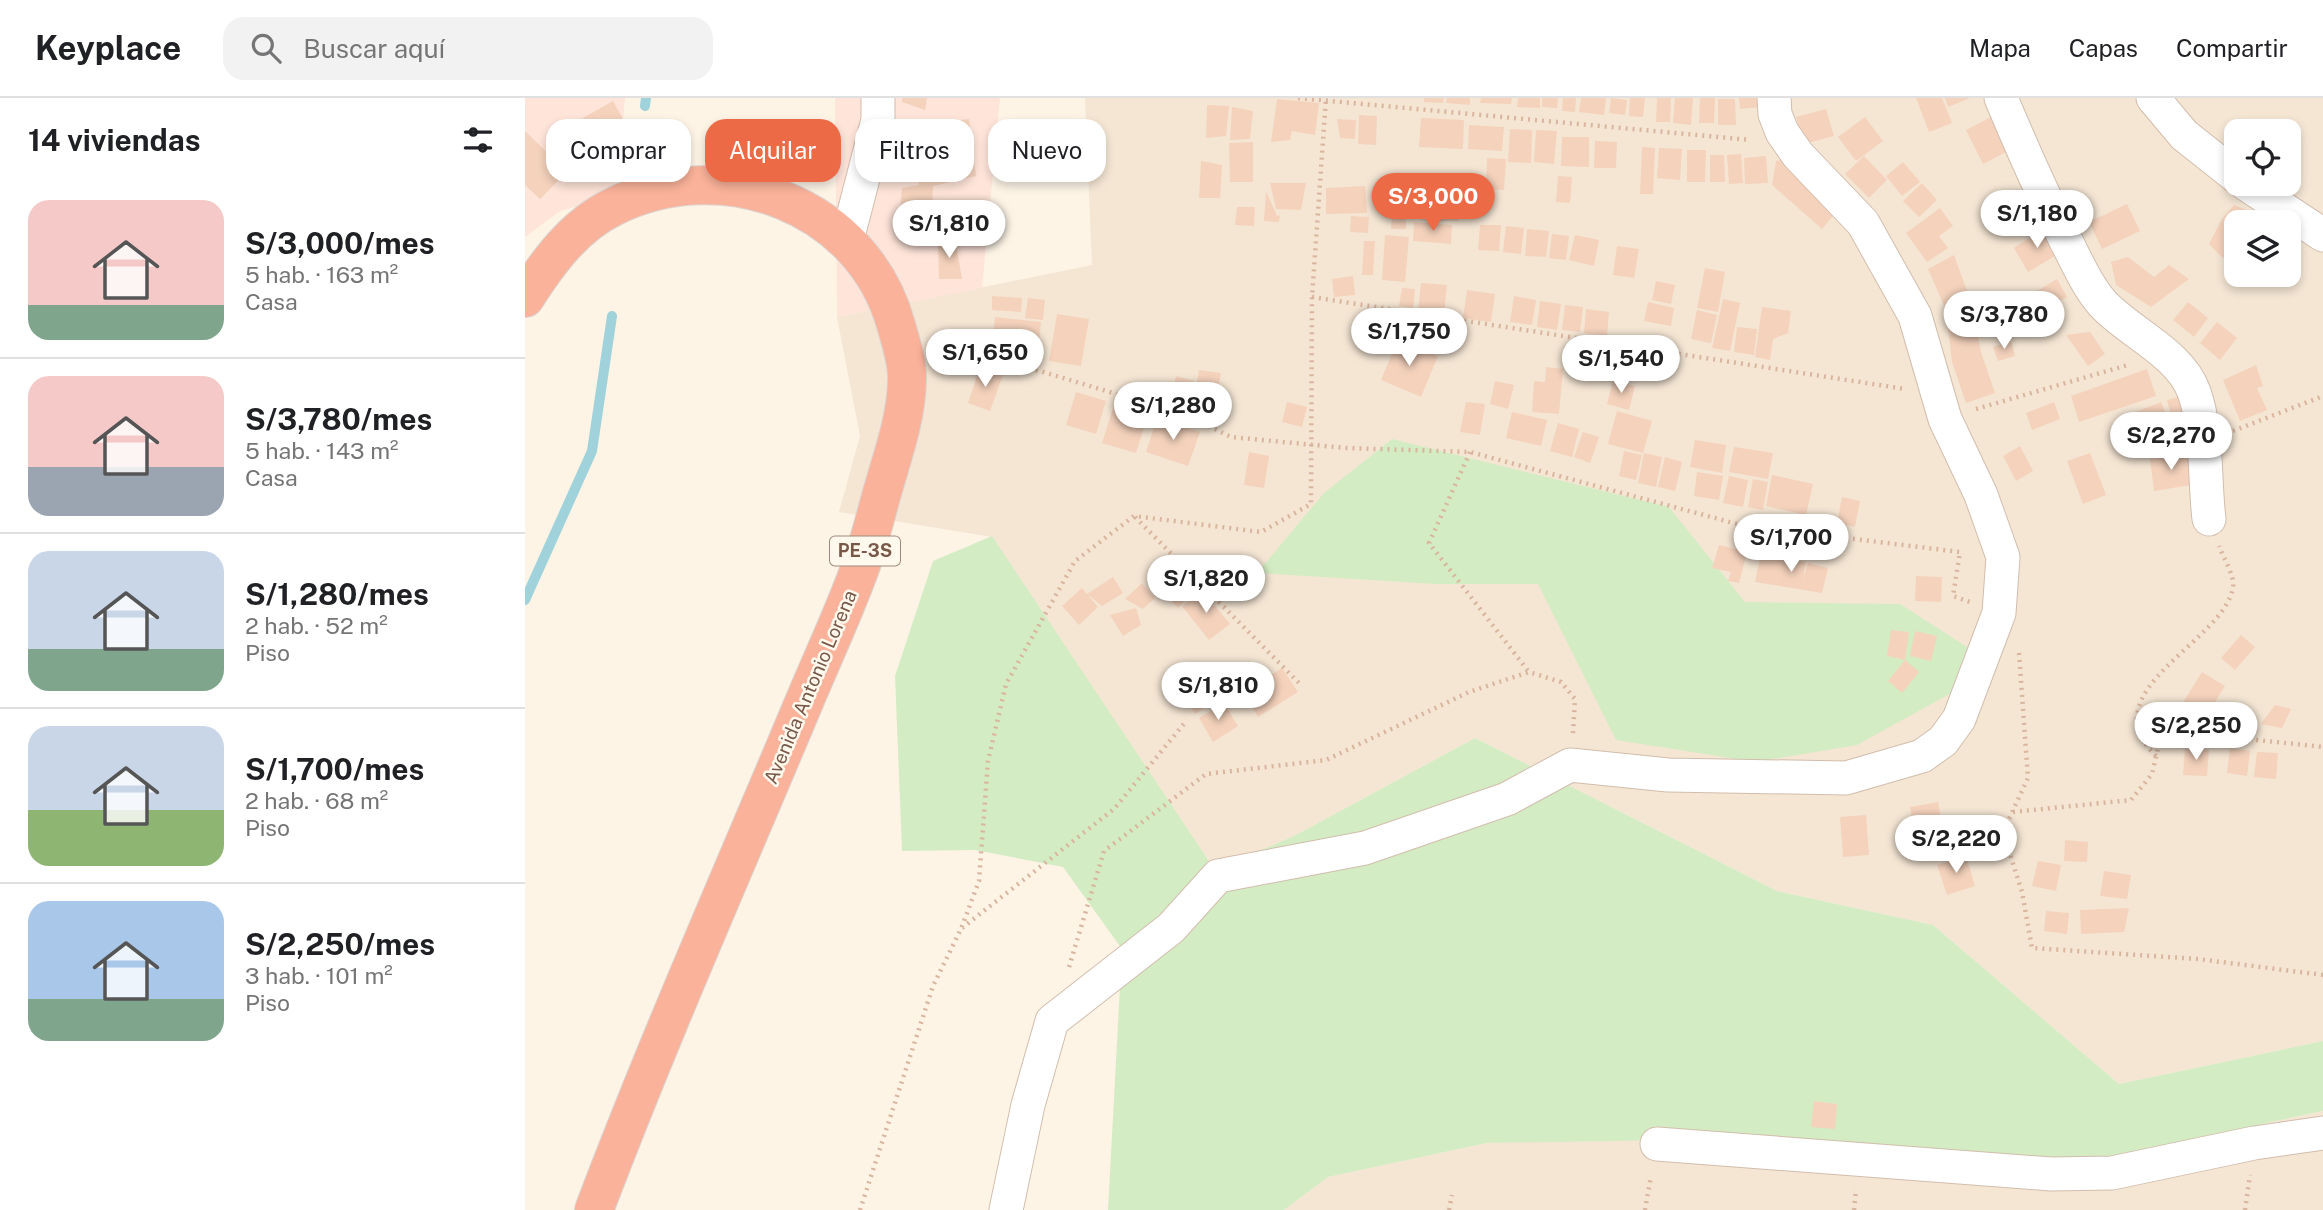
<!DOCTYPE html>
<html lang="es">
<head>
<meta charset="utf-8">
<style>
	:root { --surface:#fff; --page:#f2f2f2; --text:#202124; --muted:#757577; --line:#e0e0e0; --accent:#ec6a46 }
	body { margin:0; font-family:"Public Sans",sans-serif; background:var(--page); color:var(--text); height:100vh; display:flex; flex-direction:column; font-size:26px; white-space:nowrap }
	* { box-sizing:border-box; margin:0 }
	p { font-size:23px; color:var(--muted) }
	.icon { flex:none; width:38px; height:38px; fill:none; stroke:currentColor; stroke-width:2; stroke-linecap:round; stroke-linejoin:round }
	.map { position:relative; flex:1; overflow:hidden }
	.details { display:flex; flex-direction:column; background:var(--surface); width:525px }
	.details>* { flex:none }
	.guide { position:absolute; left:21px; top:21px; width:665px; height:63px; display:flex; gap:14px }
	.fabs { position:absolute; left:1699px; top:21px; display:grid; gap:14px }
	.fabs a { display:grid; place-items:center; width:77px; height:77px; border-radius:14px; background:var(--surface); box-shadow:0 4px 10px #0003; font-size:35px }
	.price { position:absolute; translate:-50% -60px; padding:0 16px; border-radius:24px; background:#fff; color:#222; font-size:23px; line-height:46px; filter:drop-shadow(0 2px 4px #0008) }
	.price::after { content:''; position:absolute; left:50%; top:42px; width:21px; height:16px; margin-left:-10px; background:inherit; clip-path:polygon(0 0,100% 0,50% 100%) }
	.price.current { background:var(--accent); color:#fff }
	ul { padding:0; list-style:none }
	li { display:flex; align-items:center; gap:21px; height:175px; padding:0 28px }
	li+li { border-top:2px solid var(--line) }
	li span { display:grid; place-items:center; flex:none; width:196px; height:140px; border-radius:21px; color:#555 }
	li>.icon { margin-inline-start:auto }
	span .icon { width:84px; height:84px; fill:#fffc; stroke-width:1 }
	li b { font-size:30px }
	h2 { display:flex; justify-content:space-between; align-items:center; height:84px; padding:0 28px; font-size:30px }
	.chip { padding:0 24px; border-radius:21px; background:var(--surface); box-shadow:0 4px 10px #0003; font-size:24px; line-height:63px }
	.chip.current { background:var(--accent); color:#fff }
	header { display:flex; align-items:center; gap:42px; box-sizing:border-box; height:98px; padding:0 35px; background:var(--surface); border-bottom:2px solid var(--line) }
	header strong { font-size:33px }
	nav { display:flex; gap:38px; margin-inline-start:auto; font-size:24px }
	.search { width:490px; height:63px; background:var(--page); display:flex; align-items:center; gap:18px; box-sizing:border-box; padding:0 24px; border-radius:21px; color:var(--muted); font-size:26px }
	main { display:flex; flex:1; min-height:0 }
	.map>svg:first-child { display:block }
	.residential { fill:#f5e6d4; fill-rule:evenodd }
	.commercial { fill:#fee4d9 }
	.green { fill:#d4ecc3 }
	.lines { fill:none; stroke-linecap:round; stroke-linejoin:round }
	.stream { stroke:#9fd2da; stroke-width:10 }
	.building { fill:#f4d2bc }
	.street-casing { stroke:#d2bdad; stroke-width:35 }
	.highway-casing { stroke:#dcd4d0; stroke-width:40 }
	.path { stroke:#d9b59f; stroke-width:4.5; stroke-dasharray:2 5; stroke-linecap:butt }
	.street { stroke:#fff; stroke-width:33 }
	.highway { stroke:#fab29a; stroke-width:38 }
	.labels { text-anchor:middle; stroke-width:5; stroke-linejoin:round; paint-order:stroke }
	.shield { fill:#fff8ed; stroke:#a0897a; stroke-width:2 }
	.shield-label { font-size:18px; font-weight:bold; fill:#785949 }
	.street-label { font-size:19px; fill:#785949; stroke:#fff8ed }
</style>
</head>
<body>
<header>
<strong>Keyplace</strong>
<div class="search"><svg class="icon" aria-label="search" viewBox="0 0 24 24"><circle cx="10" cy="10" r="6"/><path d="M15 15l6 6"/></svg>Buscar aquí</div>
<nav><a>Mapa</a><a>Capas</a><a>Compartir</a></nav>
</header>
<main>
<section class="details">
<h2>14 viviendas<svg class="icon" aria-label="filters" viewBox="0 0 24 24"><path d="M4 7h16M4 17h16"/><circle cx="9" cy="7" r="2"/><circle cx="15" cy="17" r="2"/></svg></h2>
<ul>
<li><span style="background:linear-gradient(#f6c9c9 75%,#7fa58c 0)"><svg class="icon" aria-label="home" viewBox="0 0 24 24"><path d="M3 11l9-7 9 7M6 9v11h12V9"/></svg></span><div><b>S/3,000/mes</b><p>5 hab. · 163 m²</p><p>Casa</p></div></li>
<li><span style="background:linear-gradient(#f6c9c9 65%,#9aa5b1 0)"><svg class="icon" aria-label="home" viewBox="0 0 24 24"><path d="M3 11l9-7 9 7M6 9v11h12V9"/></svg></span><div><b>S/3,780/mes</b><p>5 hab. · 143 m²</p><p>Casa</p></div></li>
<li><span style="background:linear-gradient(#c9d6e8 70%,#7fa58c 0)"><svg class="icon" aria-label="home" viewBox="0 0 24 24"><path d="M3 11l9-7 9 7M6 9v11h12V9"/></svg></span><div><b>S/1,280/mes</b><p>2 hab. · 52 m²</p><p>Piso</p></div></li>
<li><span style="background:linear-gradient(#c9d6e8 60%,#8fb573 0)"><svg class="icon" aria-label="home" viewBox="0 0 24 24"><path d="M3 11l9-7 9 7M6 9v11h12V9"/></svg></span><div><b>S/1,700/mes</b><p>2 hab. · 68 m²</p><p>Piso</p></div></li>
<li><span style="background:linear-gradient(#a9c7e8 70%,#7fa58c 0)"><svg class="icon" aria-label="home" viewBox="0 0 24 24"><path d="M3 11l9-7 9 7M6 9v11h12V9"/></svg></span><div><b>S/2,250/mes</b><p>3 hab. · 101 m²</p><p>Piso</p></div></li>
</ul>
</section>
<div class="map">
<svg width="1798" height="1112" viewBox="0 0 1798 1112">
	<rect width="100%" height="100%" fill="#fdf4e6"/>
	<path class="residential" d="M560,0H1798V943L1594,986L1408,827L1252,793L950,640L769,738L690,772L467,439L314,414L335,338L312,219L567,167ZM1712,33H1764V86H1712ZM1712,124H1764V177H1712Z
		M1798,1013V1112H759L803,1079L962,1045L1234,1037L1558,1064Z"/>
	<path class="commercial" d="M0,0H100L91,98L35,113L0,139Z
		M310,0H475L457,190L312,219Z"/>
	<path class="green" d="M867,341L1144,409L1220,504L1375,506L1442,549L1430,593L1332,647L1230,664L1091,642L1013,486H910L732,475L799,395Z
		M467,438L690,772L769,738L950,640L1252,793L1408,827L1594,986L1798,943V1013L1558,1064L1263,1040L962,1045L803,1079L759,1112H583L597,851L538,769L450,752L377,753L370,578L408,463Z"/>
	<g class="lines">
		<path class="stream" d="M120,8L121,0
			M0,502L67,353L87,218"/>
	</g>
	<path class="building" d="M377,0H402L400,12L377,4Z
		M899,0H919L918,5L899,4Z
		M922,0H945V7L921,5Z
		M956,0H987L986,6L955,5Z
		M993,0H1015V10L992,9Z
		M1017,0H1033L1032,10L1017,9Z
		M1038,0H1051L1050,14L1037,13Z
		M1056,0H1081L1079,17L1054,14Z
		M1086,0L1102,2L1100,17L1084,15Z
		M1105,0H1120L1118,19L1104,18Z
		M1132,0H1146L1145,24H1131Z
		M1150,0H1168L1166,27L1148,25Z
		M1175,0H1190L1189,25H1174Z
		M1214,0H1236V9L1215,11Z
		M1391,0H1417L1427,25L1404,34Z
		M1420,0H1445L1423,9Z
		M752,1L794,5L790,37L767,33L765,42L746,44Z
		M1193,1H1210L1211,27H1193Z
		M88,3L111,45L51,79L28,37Z
		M682,7L704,8L701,38L681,40Z
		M707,9L728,13L725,41L705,42Z
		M1301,11L1309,38L1279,46L1271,19Z
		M834,17L852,18L851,47L833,46Z
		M1340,19L1358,43L1331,63L1313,39Z
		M1466,19L1483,53L1458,66L1441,32Z
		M896,20L939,22L938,51L894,49Z
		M444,21L451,78L408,88L407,111L375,113L377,90L394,87L386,29Z
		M812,21L831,22L830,41L815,40Z
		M944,27L979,29L977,53L943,51Z
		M985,31L1007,32L1006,65L983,64Z
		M1011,32L1032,33L1029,66L1009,64Z
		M0,33L42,74L15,101L0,87Z
		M1037,39H1064V69L1036,68Z
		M1070,43L1092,44L1091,70H1069Z
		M728,44V84H705L704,45Z
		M1117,49L1130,50L1128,96H1115Z
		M1134,50L1157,51L1155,82L1132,80Z
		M1162,52H1181L1180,84H1162Z
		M1216,56L1218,85L1204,86L1202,57Z
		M1185,57H1199L1200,84H1185Z
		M1241,58L1243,85L1220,86L1219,60Z
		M1339,58L1362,82L1344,100L1320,76Z
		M962,60L981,61L979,92L961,91Z
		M1263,61L1316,108L1297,131L1247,87L1251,63Z
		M676,63L697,67L695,100H674Z
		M1378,64L1395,84L1377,98L1361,78Z
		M914,77L935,78L934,123H913Z
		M1033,78L1047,79L1045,105L1031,104Z
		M745,85H781L776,112L751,111Z
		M1397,85L1412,102L1394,119L1378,103Z
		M840,88L842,115L801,116V90Z
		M741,93L752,118L755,117L754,124L739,123Z
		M1602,106L1615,133L1577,151L1564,124Z
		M1709,107L1749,124H1712V146L1698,160L1684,146L1697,121Z
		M712,109H730L729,128L710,127Z
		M1415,110L1428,128L1414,138L1423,150L1402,164L1381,135Z
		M867,114L881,115V131H866Z
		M826,118L844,119L843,135L825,134Z
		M889,124L927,127L926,146L888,143Z
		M955,127H976L974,153L953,152Z
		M981,128L999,130L996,156L978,154Z
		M1520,130L1535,155L1503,174L1489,150Z
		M1002,131L1024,133L1021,159L1000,158Z
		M1027,136L1044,138L1041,162L1024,160Z
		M860,137L884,139L880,184L857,182Z
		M1050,137L1074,142L1069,168L1044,162Z
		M430,141L437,181H414L413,143Z
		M839,143H850L848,177H837Z
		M1092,148L1114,151L1109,180L1088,177Z
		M1429,157L1446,204L1456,254L1470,295L1441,305L1427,264L1421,212L1403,171Z
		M1603,159L1629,179L1644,167L1664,181L1626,209L1591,187L1586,164Z
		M1180,170L1200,174L1193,214L1172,210Z
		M828,178L830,197L809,199L807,181Z
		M1532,181L1542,199L1522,210L1512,193Z
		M1131,183L1150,187L1146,206L1127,202Z
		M896,185L922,187L919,216L893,214Z
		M877,190L890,191L888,210L874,208Z
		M942,192L970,196L966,224L938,220Z
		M467,198L497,200L496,214L467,212Z
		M989,198L1011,202L1007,227L985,224Z
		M503,200L520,202L518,222L500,220Z
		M1198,201L1215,205L1205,253L1187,250Z
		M1015,203L1036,206L1032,232L1012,229Z
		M1123,204L1149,210L1146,228L1119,223Z
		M1663,204L1683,220L1669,239L1648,222Z
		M1040,207L1058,209L1055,234L1037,232Z
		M1237,209L1266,213L1263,235L1248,241L1245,262L1230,259Z
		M1061,211L1084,214L1082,238L1059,235Z
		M1172,212L1192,217L1186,245L1166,241Z
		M532,216L564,221L556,268L524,263Z
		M470,219L516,224L513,253L467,249Z
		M1692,224L1712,240L1695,262L1675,245Z
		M1212,229L1232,231L1229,257L1209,254Z
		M1565,234L1580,256L1563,268L1541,237Z
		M873,241L913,258L896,299L856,282Z
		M1486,243L1490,258L1473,263L1468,249Z
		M1731,267L1738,288L1732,290L1742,312L1715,323L1698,282Z
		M455,269L478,277L465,313L443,305Z
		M1021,269L1038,271L1034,316L1007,314L1009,283L1020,284Z
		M1622,271L1631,298L1554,324L1546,298Z
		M674,272L696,275L691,303L669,300Z
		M651,278L669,283L666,301L647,297Z
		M970,283L989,287L983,311L965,306Z
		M1088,283L1110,288L1104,312L1082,306Z
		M551,294L581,303L571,336L541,327Z
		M1654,299L1658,314L1646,317L1642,302Z
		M762,304L782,309L777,329L757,324Z
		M941,304L960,306L955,337L935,334Z
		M1529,304L1535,321L1507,332L1501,315Z
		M1636,304L1653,345L1620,358L1603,317Z
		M589,307L623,317L611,355L577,345Z
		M1092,313L1127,323L1118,355L1083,346Z
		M987,314L1022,322L1016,348L981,340Z
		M632,320L675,334L663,368L621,354Z
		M1033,325L1054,331L1047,359L1025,353Z
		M1058,334L1074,339L1065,365L1049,359Z
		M1170,342L1201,347L1197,375L1165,369Z
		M1495,348L1508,373L1491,383L1478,358Z
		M1209,349L1248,355L1243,381L1204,374Z
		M1099,353L1117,357L1111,382L1094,378Z
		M724,354L744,358L739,390L719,387Z
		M1119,355L1137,359L1131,389L1113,385Z
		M1565,355L1581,397L1558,406L1542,363Z
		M1662,355L1666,387L1629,393L1625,361Z
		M1140,359L1157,364L1150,393L1133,389Z
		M1172,374L1198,378L1194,402L1169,398Z
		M1247,377L1288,386L1281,417L1241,408Z
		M1204,378L1223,382L1218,409L1198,405Z
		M1228,381L1243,384L1238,412L1223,409Z
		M1317,399L1335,403L1330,429L1312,425Z
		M1194,447L1222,454L1214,485L1203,483L1206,474L1187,470Z
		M1236,455L1281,464L1278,481L1283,465L1303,470L1297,495L1230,484Z
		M639,459L652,470L635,491L622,481Z
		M656,472L672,490L653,510L635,491Z
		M1391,478L1417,479L1416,504L1390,503Z
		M588,479L598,495L577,508L562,496Z
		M617,485L630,500L618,511L600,501Z
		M557,490L573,509L554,527L537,508Z
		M677,492L705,526L684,542L657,508Z
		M611,510L616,527L598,538L585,517Z
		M1366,532L1384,534L1380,562L1394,574L1377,595L1363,583L1380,562L1362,558Z
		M1390,533L1412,538L1406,563L1385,558Z
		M1716,537L1730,549L1710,572L1696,560Z
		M757,570L773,594L733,619L718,595Z
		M1677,574L1700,588L1673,631L1650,617Z
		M684,585L694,601L670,616L660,600Z
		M699,605L713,628L688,644L674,620Z
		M1750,607L1766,611L1757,630L1736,626Z
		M1705,650L1725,653L1722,678L1702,675Z
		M1660,651L1684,652L1682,678L1658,677Z
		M1732,654L1753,655L1751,681L1729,679Z
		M1413,704L1420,742L1392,748L1385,709Z
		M1341,717L1344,757L1318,759L1315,719Z
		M1540,742L1563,744L1562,764L1539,763Z
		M1441,758L1450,788L1422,797L1412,767Z
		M1513,763L1536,767L1531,793L1507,788Z
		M1579,773L1606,777L1602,801L1575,798Z
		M1604,810L1599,834L1556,836L1555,812Z
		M1521,813L1544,815L1542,836L1519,833Z
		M1289,1003L1312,1006L1310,1031L1286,1029Z"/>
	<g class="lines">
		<defs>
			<path id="street" d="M1476,0C1496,48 1517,95 1540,141C1551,162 1562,188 1578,206C1605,235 1655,255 1669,294C1683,334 1679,380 1684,421
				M1628,0L1659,37L1712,79
				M1721,86L1798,137
				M322,142L353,22V0
				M1132,1046L1526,1076L1587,1075L1729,1045L1798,1035
				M481,1112L503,1007L527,923L646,830L693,778L840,750L982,701L1045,667L1143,677L1321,680L1397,658L1418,643L1434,621L1474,515L1478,459L1456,397L1420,321L1390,218L1338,125L1273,57L1257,34L1250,16L1249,0"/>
			<path id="highway" d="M0,200C23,164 49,128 88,109C198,54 338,107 371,227C376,245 383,265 382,283C381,320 369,353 359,388C351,415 345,443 335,470C318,517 296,563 277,609C207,776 133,943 69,1112"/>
		</defs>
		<use href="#street" class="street-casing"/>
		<use href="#highway" class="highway-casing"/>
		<path class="path" d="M773,0L1226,42
			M787,199L1380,291
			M414,256L515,273L661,317L706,339L821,350L945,354L1216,427L1435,454L1428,498L1445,504
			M1451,311L1603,267
			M1708,333L1798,298
			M945,354L904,445L1004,574
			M610,419L776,587
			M1494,555L1503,680L1478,734L1497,794L1507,850L1673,861L1798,877
			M1631,658C1563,592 1700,544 1708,489C1710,478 1698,459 1694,448
			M1488,714L1606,702L1627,676L1635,641L1647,633L1798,649
			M437,830L589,711L662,622
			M544,869L579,753L681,676L801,662L944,594L1004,574L1036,584L1050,601L1048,635
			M335,1112L408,888L436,831L454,783L463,663L481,586L550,463L609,418L736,434L786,406L787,199L801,0
			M924,1112L927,1097
			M1120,1112L1126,1078
			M1329,1112L1331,1091
			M1720,1112L1725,1077"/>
		<use href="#street" class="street"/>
		<use href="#highway" class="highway"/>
	</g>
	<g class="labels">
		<rect class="shield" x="305" y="438.5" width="70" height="29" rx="5"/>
		<g class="shield-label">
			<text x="340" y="459">PE-3S</text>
		</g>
		<g class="street-label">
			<text transform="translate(285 589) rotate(-67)" y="7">Avenida Antonio Lorena</text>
		</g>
	</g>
</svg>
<div class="fabs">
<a><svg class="icon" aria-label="locate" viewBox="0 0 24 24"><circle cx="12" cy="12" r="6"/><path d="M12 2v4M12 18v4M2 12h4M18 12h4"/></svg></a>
<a><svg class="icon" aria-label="layers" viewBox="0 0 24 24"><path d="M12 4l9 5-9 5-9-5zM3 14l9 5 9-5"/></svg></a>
</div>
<b class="price current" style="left:908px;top:135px">S/3,000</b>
<b class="price" style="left:1512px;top:152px">S/1,180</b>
<b class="price" style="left:424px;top:162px">S/1,810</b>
<b class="price" style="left:1479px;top:253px">S/3,780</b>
<b class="price" style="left:884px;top:270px">S/1,750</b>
<b class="price" style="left:460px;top:291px">S/1,650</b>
<b class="price" style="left:1096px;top:297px">S/1,540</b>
<b class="price" style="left:648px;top:344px">S/1,280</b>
<b class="price" style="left:1646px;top:374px">S/2,270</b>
<b class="price" style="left:1266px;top:476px">S/1,700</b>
<b class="price" style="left:681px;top:517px">S/1,820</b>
<b class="price" style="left:693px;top:624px">S/1,810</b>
<b class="price" style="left:1671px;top:664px">S/2,250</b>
<b class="price" style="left:1431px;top:777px">S/2,220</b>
<div class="guide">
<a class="chip">Comprar</a>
<a class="chip current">Alquilar</a>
<a class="chip">Filtros</a>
<a class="chip">Nuevo</a>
</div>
</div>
</main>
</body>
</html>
